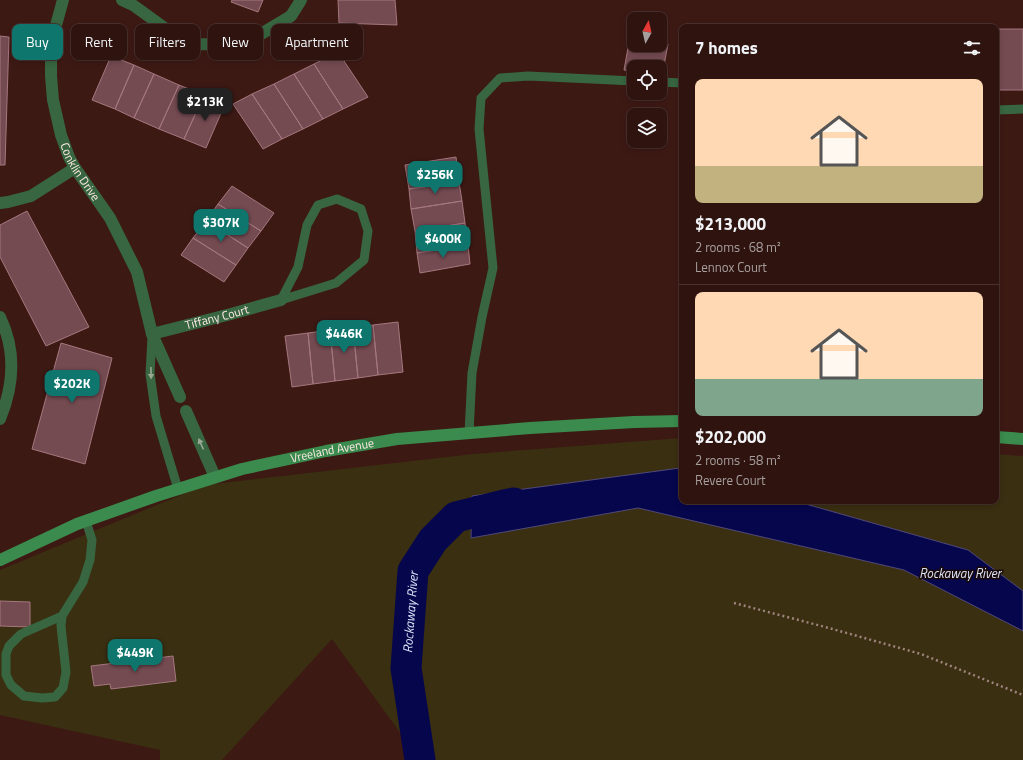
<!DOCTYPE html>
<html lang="en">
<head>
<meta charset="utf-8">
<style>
	:root { --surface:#2e130f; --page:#3a201d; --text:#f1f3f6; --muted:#a79e9e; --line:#49322f; --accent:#0f766e }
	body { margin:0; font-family:"Titillium Web",sans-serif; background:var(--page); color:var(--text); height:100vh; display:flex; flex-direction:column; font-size:15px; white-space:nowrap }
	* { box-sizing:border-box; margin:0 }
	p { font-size:13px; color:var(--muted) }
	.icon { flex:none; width:22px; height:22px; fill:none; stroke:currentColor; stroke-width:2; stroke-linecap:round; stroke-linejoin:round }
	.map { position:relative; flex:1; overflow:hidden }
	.details { position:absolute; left:679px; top:24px; width:320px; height:480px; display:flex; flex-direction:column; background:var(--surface); border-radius:8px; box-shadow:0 2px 6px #0003,0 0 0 1px var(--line) }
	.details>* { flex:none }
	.guide { position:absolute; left:12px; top:24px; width:380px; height:36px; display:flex; gap:8px }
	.needle { width:26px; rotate:8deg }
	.tools { position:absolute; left:627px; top:12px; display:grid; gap:8px }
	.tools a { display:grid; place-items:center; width:40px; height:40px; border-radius:8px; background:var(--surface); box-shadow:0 2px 6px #0003,0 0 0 1px var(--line); font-size:20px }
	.price { position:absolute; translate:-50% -34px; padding:0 9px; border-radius:8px; background:var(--accent); color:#fff; font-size:13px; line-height:26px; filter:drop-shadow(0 1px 2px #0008) }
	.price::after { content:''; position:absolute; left:50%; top:24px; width:12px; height:9px; margin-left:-6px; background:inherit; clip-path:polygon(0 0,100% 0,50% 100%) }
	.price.current { background:#222; color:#fff }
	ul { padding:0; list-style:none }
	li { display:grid; align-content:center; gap:8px; height:212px; padding:0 16px }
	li+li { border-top:1px solid var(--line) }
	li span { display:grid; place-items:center; height:124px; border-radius:8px; color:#555 }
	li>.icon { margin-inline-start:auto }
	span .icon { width:72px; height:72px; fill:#fffc; stroke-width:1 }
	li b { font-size:17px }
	h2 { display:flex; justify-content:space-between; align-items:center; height:48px; padding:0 16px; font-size:17px }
	.pill { padding:0 14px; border-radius:8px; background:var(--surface); box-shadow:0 2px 6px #0003,0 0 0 1px var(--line); font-size:14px; line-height:36px }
	.pill.current { background:var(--accent); color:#fff }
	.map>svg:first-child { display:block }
	.green { fill:#3a2f11 }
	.water { fill:#06064c; stroke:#504a7a }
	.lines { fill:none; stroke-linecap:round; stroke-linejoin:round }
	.river { stroke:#06064c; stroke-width:31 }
	.building { fill:#754b52; stroke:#a5777e }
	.path { stroke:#9f837e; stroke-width:2.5; stroke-dasharray:2 3; stroke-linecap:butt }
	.lane { stroke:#376640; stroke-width:9 }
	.street { stroke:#376640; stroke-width:12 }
	.secondary { stroke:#3a8b4d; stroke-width:12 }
	.oneway { fill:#9aa893 }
	.labels { text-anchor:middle; stroke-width:3; stroke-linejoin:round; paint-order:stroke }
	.street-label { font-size:12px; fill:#feeae6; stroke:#190907 }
	.water-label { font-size:13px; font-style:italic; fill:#dae2f8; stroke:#190907 }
</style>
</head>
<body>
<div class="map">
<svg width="1023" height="760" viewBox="0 0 1023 760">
	<rect width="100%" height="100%" fill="#3d1914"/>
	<path class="green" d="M682,438V469L680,468L472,496L471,537L638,508L904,570L1023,631V760H420L332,639L222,760H160V750L0,715V570L205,485L473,454Z
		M996,454L1023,456V591L968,550L795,501H996Z"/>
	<path class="water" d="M680,468L682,469V501H795L968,550L1023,591V631L904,570L638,508L471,538L472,496Z"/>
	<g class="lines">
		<path class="river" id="s1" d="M420,760L406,668L413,571L433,540L456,517L504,505L514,503"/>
	</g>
	<path class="building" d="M232,0H263L258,12L231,2Z
		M338,0H395L397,25L339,23Z
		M996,29H1023V90H996Z
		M0,36L9,37L5,165H0Z
		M630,37L634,38V45H660V42L668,44L662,76H660V67H634V71L624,70Z
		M338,52L368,97L343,109L314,64Z
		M111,56L134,65L115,109L92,100Z
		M314,64L343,109L323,119L294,74Z
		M134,65L154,74L134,118L115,109Z
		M154,74L179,85L159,129L134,118Z
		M294,74L323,119L303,129L274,84Z
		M274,84L303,129L282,139L252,94Z
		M179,85L204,95L184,139L159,129Z
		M252,94L282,139L263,149L233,104Z
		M204,95L225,104L206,148L184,139Z
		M456,157L459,182L409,189L405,165Z
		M459,182L462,201L411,209L409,189Z
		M232,186L274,213L261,231L218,204Z
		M462,201L465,223L415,231L411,209Z
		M218,204L261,231L248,248L206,221Z
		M27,211L89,327L46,346L0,257V225Z
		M206,221L248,248L236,265L193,238Z
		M465,223L468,245L417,253L415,231Z
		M193,238L236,265L224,282L181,255Z
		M468,245L470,264L420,273L417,253Z
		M398,322L403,372L378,375L373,325Z
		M373,325L378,375L358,378L353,328Z
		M353,328L358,378L335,381L330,330Z
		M330,330L335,381L313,384L308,333Z
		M308,333L313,384L292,387L285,336Z
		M61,343L112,358L85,464L32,449Z
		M0,601L30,602V627L0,626Z
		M173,656L176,681L111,689L110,684L94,686L91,666Z"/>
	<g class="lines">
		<path class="path" d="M734,603L829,628L921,654L1023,695"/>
		<path class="lane" d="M660,82L682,83
			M996,110L1023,109
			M337,199L361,209L368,231L364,260L336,283L281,300L298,267L307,225L318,205Z
			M152,337L150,374L156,416L178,489
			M469,433L472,373L482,317L493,268L479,129L481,98L500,78L528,76L634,81
			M62,616L21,634L9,646L6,654V675L11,685L24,696L42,698L55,697L63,688L66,672L61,626L62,616L83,582L90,560L92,540L86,521"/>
		<g class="street">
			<path id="s2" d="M63,0L55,29L51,52V76L53,100L61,135L69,157L75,168L110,218L137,272L152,334L180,397"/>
			<path d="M122,0L133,5L173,34L197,44L227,45L261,34L291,16L301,0"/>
			<path d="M0,203L8,202L31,196L75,168"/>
			<path d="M0,317C16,350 14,385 0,419"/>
			<path id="s3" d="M152,334L231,314L281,300"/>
			<path d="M186,411L215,477"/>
		</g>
		<g class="secondary">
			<path d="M996,437L1023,439"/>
			<path id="s4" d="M0,560L77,524L156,496L242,469L326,451L397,439L530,428L634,422L682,421"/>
		</g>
	</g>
	<defs><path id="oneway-solid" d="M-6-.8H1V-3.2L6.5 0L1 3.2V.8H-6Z"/></defs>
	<g class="oneway">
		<use href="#oneway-solid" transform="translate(151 373) rotate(89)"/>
		<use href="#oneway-solid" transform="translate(201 444) rotate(-114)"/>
	</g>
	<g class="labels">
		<g class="street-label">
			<text dy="4" stroke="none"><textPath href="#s2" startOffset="179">Conklin Drive</textPath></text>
			<text dy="4" stroke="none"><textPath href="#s3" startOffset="67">Tiffany Court</textPath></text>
			<text dy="4" stroke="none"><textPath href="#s4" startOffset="351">Vreeland Avenue</textPath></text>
		</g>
		<g class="water-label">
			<text x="960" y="578">Rockaway River</text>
			<text dy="5" stroke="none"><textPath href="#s1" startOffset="149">Rockaway River</textPath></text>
		</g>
	</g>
</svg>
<div class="tools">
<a><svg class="needle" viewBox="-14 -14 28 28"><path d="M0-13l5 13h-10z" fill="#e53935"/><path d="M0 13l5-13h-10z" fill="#a79e9e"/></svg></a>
<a><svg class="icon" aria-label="locate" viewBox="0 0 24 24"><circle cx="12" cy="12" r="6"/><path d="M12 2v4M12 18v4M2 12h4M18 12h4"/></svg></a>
<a><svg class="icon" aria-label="layers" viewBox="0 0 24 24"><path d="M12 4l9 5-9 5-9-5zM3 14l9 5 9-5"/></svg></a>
</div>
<b class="price current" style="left:205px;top:122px">$213K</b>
<b class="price" style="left:435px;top:195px">$256K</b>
<b class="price" style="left:221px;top:243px">$307K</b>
<b class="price" style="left:443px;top:259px">$400K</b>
<b class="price" style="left:344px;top:354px">$446K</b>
<b class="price" style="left:72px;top:404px">$202K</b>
<b class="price" style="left:135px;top:673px">$449K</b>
<div class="guide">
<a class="pill current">Buy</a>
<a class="pill">Rent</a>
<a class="pill">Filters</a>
<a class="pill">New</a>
<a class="pill">Apartment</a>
</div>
<section class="details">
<h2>7 homes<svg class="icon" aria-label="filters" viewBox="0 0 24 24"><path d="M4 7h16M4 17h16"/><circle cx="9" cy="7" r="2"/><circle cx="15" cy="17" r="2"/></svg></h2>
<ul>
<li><span style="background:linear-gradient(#ffd9b3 70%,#c2b280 0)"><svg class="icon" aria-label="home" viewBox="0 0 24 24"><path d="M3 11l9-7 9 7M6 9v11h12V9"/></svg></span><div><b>$213,000</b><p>2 rooms · 68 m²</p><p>Lennox Court</p></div></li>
<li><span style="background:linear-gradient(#ffd9b3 70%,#7fa58c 0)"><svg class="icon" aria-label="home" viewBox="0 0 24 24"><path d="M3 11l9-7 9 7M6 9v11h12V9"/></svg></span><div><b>$202,000</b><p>2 rooms · 58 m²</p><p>Revere Court</p></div></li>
</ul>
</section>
</div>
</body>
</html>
